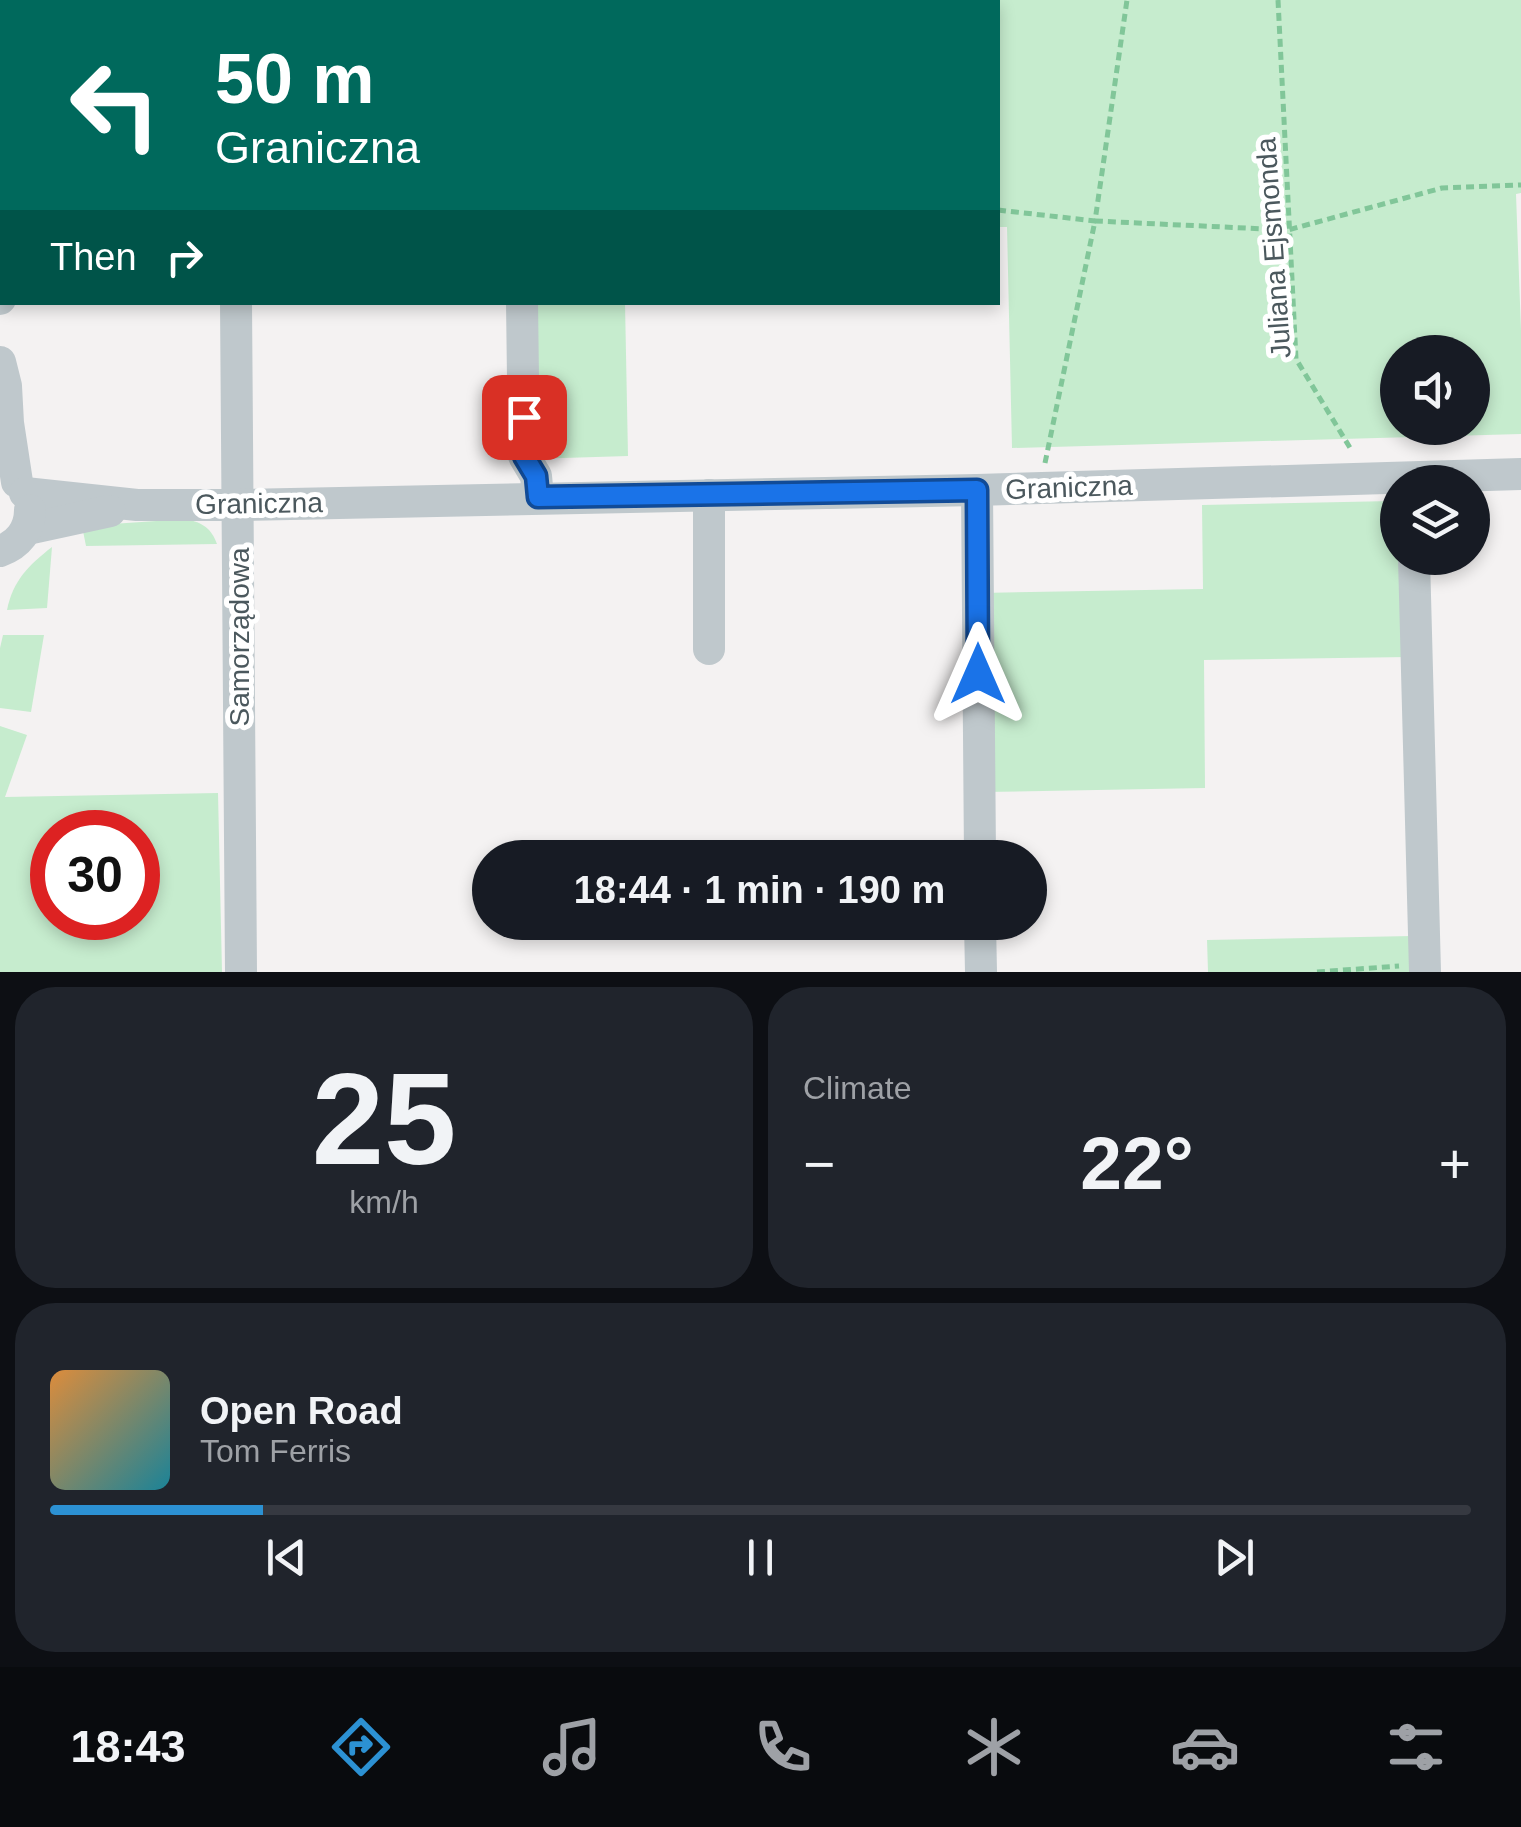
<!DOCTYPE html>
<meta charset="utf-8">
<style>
:root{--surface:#171b24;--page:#20242c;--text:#f1f3f6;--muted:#9ea1a6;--line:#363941;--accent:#2c91d3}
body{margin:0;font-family:Arial,sans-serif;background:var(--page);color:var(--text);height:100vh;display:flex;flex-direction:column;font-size:38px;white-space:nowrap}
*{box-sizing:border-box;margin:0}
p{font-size:32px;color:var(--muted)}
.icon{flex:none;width:55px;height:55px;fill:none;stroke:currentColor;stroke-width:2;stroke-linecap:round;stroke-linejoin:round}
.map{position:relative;height:972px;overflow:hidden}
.side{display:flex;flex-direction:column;gap:15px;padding:15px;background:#0d0f14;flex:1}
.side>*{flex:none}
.top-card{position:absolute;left:0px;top:0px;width:1000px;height:305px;box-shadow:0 5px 15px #0003;background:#00695c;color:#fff;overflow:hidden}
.fabs{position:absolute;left:1380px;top:335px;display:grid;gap:20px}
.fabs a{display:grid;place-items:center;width:110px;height:110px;border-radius:50%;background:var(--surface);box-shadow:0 5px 15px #0003;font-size:50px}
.speed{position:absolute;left:30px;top:810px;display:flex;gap:20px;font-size:50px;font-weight:700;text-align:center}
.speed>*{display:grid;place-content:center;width:130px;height:130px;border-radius:50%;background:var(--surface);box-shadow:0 5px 15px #0003;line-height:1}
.speed .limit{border:15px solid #d22;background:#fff;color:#111}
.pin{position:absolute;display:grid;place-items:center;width:85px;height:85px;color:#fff;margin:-42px;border-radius:20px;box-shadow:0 5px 15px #0006}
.me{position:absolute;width:110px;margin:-55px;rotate:0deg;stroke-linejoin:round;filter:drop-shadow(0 0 8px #0008)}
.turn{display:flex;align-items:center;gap:35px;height:210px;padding:0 50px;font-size:45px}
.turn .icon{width:130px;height:130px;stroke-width:2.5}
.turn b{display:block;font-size:70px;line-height:85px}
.then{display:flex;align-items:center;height:95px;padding:0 50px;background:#0003;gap:20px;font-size:38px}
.big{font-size:75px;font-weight:600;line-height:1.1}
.side .widget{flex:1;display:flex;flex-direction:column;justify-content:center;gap:15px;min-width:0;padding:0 35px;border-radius:40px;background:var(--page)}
.side .dial{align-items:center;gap:0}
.dial b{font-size:130px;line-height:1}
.song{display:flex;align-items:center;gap:30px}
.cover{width:120px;height:120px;border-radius:15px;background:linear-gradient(135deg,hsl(30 70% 55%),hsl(190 70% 35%))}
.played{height:10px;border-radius:5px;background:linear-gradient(90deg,var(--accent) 15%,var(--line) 15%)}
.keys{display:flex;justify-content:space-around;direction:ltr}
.heat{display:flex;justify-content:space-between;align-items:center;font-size:55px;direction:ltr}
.side .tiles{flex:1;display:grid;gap:15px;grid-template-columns:1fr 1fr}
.widget:last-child{grid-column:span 2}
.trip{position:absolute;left:472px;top:840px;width:575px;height:100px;border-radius:50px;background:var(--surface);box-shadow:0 5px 15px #0003;font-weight:600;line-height:100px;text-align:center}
.tab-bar{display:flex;height:160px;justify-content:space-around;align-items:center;background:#090b0e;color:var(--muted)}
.tab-bar .icon{width:70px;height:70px}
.tab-bar .active{color:var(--accent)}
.tab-bar b{font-size:45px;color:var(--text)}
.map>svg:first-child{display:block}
.green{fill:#c6ecce;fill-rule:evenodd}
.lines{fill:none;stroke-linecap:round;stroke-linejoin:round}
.path{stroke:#81c699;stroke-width:5;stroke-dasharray:8 5;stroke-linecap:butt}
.minor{stroke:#bfc8cc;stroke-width:32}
.route-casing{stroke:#114b97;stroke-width:25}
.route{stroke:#1a73e8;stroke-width:18}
.labels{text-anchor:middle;stroke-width:10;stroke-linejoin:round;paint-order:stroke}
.street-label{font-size:28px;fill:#4b585d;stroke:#fff}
</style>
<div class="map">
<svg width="1521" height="972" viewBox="0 0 1521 972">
<rect width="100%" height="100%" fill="#f4f2f2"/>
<g class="green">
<path d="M 527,0 L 1521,0 L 1521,193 L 1516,194 L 1521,331 L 1521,434 L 1012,448 L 1007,227 L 998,227 L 998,2 L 527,2 ZM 1398,352 L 1472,352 L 1472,428 L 1398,428 Z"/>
<path d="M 530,303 L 625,303 L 628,456 L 531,459 Z"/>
<path d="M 1393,501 L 1397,506 L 1398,558 L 1405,558 L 1408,657 L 1204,660 L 1205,788 L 984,792 L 980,593 L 1203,589 L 1202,505 Z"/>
<path d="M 186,519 C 203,523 211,528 217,544 L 86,546 L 82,526 Z"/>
<path d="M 52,547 L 47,608 L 7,610 C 13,580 29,565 52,547 Z"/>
<path d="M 3,635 L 44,635 L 31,712 L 0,708 L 0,648 Z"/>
<path d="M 0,726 L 27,735 L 5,797 L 218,793 L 222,972 L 0,972 ZM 52,832 L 138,832 L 138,918 L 52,918 Z"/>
<path d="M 1412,936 L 1412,972 L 1208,972 L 1207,940 Z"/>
</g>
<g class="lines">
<g class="path">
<path d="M 675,0 L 682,2"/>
<path d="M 1278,0 L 1296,359 L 1352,451"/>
<path d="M 730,2 L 733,0"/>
<path d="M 825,2 L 826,0"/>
<path d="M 886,2 L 886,0"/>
<path d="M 998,210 L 1095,221 L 1127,0"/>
<path d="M 1045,463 L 1095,221 L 1288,230 L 1442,188 L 1521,185"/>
<path d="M 1317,972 L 1399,966"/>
</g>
<g class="minor">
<path d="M 234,0 L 234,2"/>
<path d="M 518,0 L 518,2"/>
<path d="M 0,179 L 2,216"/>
<path d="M 0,299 L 2,222"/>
<path d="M 236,302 L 241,972"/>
<path d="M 522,302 L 524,456 L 536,476 L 538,497"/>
<path d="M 0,362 L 6,386 L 8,423 L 17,482"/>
<path d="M 977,490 L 980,858"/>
<path d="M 25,493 L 137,505 L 238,505 L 977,490 L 1521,474"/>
<path d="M 709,495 L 709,649"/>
<path d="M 27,529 L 110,511"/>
<path d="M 0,551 C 18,545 30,530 30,510"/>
<path d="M 1414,558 L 1425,972"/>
<path d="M 980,922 L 981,972"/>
</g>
</g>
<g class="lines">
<defs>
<path id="route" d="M 524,417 L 524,456 L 536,476 L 538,497 L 977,490 L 978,674"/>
</defs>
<use href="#route" class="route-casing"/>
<use href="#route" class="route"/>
</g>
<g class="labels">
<g class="street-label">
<text transform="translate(1273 248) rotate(-94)" y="10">Juliana Ejsmonda</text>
<text transform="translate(1069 487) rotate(-2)" y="10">Graniczna</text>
<text transform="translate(259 503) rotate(-1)" y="10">Graniczna</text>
<text transform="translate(239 637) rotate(-90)" y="10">Samorządowa</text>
</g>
</g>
</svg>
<div class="fabs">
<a><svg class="icon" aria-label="sound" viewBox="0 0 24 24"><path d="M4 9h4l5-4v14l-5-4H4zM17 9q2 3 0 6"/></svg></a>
<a><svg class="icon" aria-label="layers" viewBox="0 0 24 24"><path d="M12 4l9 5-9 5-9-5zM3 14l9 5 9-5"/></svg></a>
</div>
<div class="speed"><div class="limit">30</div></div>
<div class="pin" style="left:524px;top:417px;background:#d93025"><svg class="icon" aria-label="arrive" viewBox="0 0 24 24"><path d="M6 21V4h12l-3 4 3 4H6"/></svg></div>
<svg class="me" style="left:978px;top:674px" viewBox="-20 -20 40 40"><path d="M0-17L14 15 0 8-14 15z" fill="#1a73e8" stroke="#fff" stroke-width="4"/></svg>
<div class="trip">18:44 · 1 min · 190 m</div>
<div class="top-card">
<div class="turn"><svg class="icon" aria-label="left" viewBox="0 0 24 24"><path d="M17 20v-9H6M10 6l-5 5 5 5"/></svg><div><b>50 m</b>Graniczna</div></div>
<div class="then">Then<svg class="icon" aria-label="right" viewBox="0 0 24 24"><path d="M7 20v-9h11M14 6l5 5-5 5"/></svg></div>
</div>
</div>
<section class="side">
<div class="tiles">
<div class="widget dial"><b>25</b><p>km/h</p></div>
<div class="widget"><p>Climate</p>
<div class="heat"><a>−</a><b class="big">22°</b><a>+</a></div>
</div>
<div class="widget">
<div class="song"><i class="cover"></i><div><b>Open Road</b><p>Tom Ferris</p></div></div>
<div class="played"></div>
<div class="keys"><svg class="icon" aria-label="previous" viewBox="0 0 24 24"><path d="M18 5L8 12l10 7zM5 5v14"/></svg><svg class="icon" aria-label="pause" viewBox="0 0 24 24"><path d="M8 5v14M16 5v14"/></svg><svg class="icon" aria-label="next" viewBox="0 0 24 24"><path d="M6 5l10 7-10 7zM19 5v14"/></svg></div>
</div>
</div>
</section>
<nav class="tab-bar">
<b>18:43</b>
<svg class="icon active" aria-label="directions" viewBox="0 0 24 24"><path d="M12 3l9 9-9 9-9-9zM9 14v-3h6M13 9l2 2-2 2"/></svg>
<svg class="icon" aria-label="music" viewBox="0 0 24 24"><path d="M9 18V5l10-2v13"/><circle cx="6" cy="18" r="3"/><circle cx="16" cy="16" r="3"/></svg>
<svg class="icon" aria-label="phone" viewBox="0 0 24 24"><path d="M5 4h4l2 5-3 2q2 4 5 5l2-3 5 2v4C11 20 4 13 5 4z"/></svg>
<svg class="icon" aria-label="climate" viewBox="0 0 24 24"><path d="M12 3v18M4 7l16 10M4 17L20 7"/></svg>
<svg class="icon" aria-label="car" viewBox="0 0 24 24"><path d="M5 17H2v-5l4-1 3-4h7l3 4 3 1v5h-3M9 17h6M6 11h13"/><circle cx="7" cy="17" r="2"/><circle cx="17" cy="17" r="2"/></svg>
<svg class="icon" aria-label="filters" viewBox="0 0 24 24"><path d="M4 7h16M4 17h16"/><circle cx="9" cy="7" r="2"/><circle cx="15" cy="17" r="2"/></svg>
</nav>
